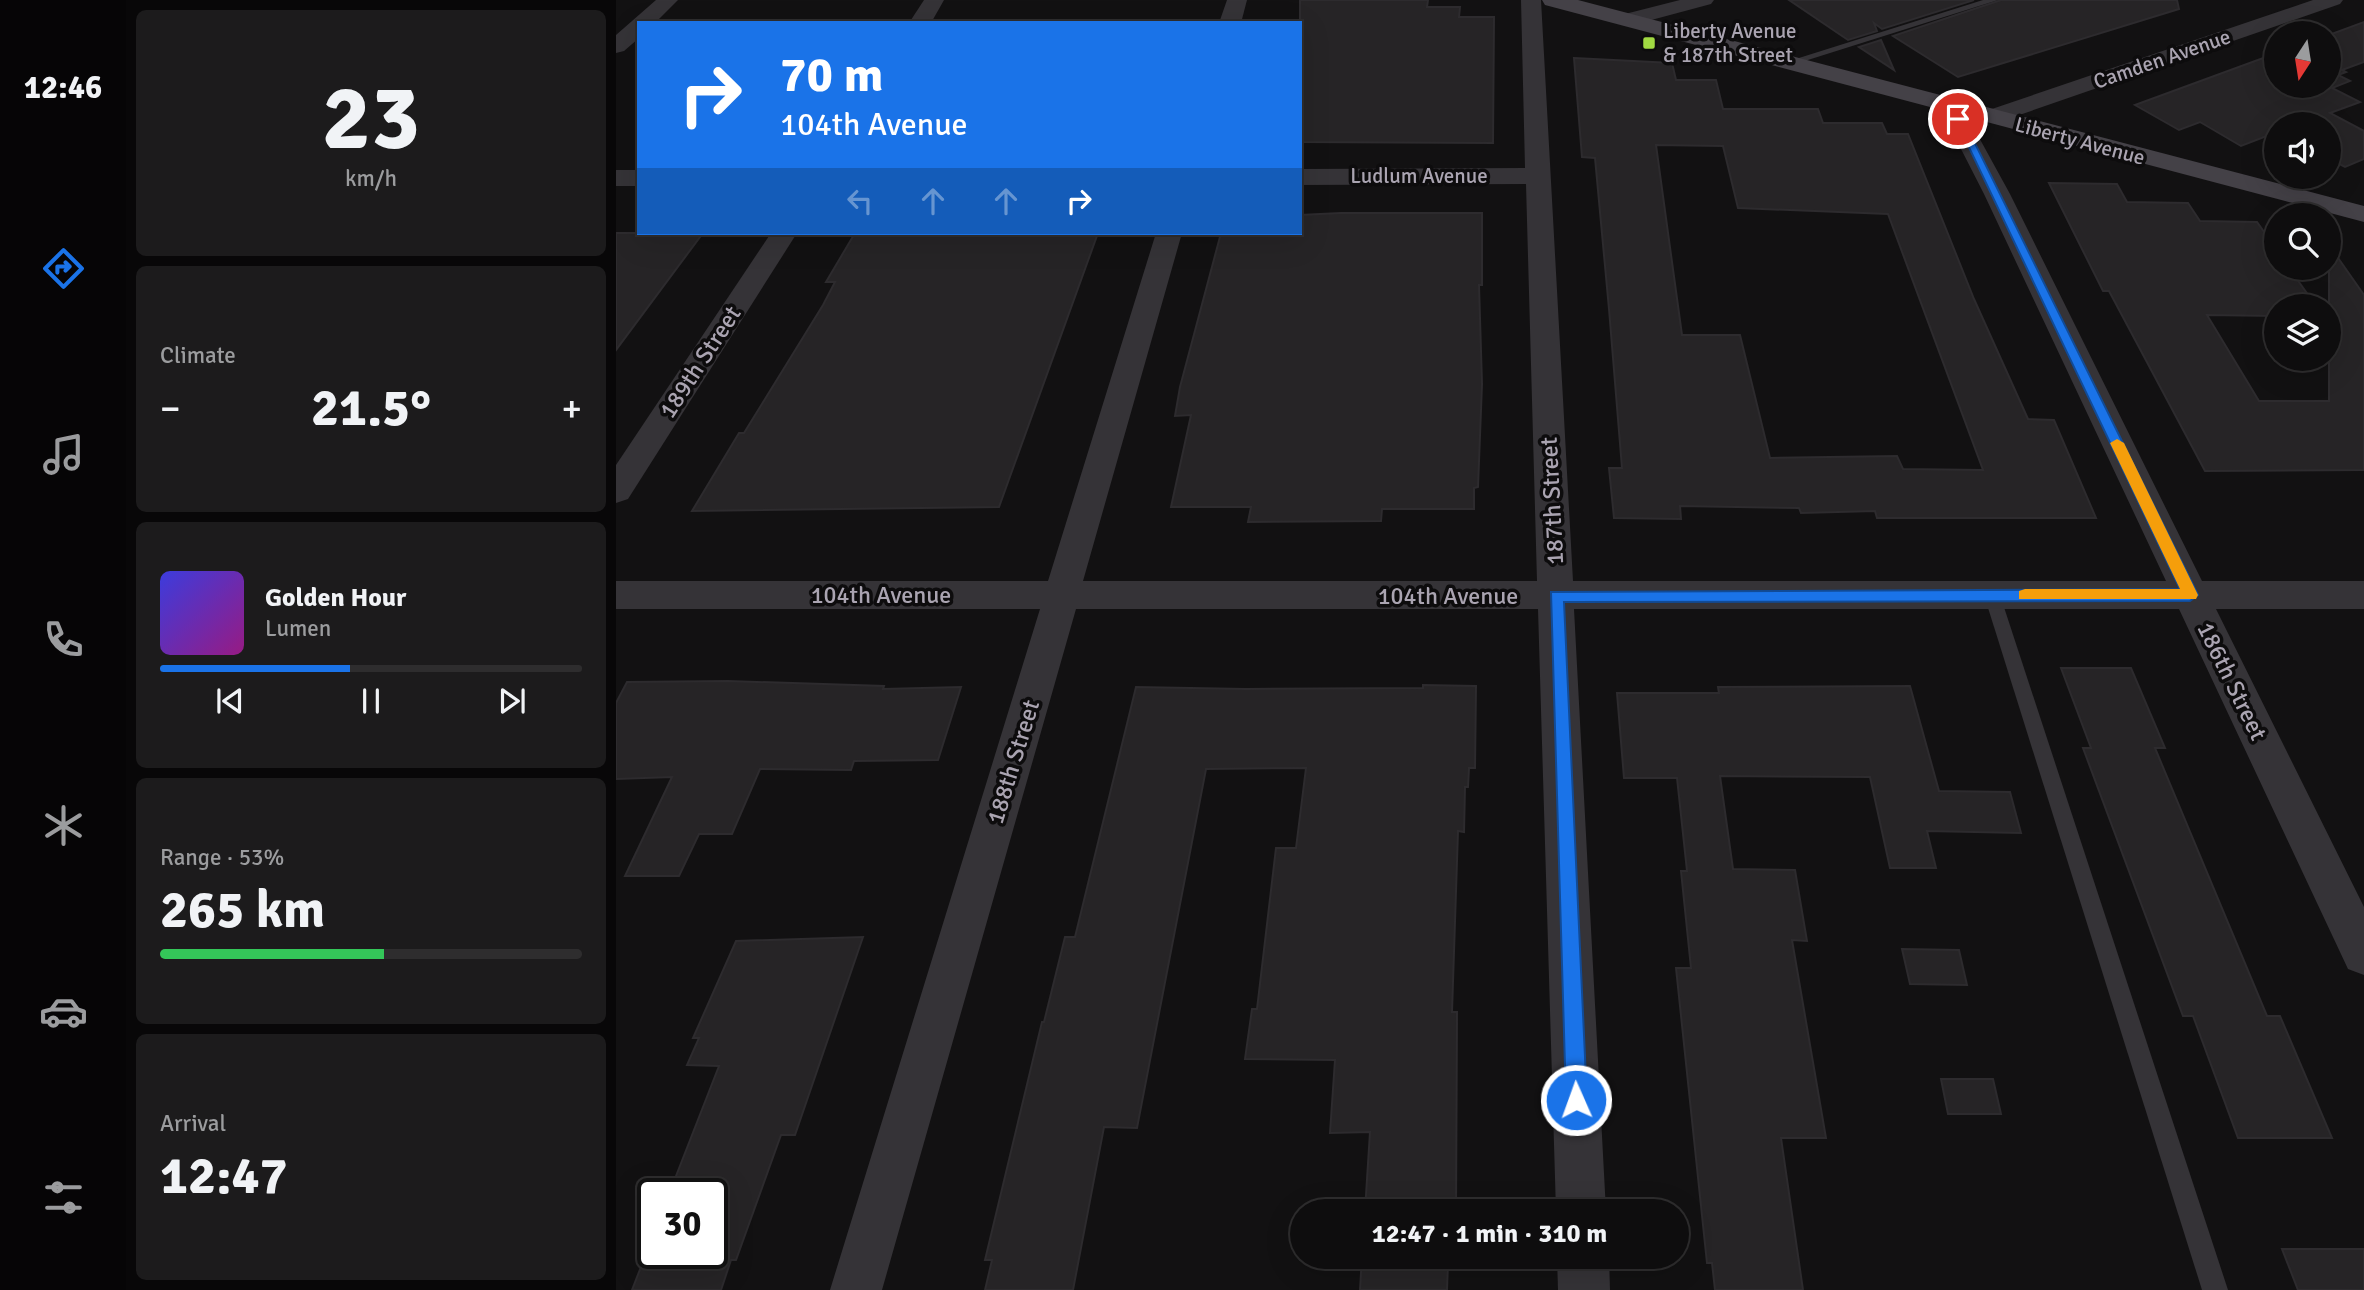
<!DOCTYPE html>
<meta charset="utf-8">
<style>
:root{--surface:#0e0d0e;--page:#1c1b1c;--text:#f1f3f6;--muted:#9b9c9e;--line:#2e2d2e;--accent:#1a73e8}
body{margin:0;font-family:Signika,sans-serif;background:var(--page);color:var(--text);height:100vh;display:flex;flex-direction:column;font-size:26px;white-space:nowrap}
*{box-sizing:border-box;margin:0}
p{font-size:23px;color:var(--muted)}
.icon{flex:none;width:38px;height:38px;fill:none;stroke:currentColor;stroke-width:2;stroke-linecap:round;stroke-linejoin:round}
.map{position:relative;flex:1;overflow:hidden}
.details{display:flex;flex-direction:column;gap:10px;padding:10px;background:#080708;width:490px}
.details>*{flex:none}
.hud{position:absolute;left:21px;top:21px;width:665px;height:214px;border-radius:0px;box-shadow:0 7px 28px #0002,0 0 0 2px var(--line);background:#1a73e8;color:#fff;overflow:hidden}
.needle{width:46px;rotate:192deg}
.tools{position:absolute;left:1648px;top:21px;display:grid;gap:14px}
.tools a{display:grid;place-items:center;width:77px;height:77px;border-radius:50%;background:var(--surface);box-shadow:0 7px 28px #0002,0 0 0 2px var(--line);font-size:35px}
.speed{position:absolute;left:21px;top:1178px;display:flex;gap:14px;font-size:35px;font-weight:700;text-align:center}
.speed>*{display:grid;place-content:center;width:91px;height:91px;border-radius:50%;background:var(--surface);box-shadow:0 7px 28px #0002,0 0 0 2px var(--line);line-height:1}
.speed .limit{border:4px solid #111;border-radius:10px;background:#fff;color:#111}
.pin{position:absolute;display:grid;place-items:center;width:60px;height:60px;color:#fff;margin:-30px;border:4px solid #fff;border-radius:50%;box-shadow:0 2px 7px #0007}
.me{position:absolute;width:77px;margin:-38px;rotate:358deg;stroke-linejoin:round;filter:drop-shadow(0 0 5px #0008)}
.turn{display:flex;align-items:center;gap:24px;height:147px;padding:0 28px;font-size:32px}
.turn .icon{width:91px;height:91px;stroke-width:2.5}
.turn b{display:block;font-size:49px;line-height:60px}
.lanes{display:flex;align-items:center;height:66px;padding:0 28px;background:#0003;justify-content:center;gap:35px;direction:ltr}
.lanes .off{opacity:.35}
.big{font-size:52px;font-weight:700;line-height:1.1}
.details .card{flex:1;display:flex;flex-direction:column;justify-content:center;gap:10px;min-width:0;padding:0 24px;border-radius:10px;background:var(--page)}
.details .dial{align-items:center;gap:0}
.dial b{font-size:91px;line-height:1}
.song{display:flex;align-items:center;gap:21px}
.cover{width:84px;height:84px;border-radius:10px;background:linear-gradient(135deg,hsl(240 70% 55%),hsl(310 70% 35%))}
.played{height:7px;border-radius:4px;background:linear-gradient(90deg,var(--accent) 45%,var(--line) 45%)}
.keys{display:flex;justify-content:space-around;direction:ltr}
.heat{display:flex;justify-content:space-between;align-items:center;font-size:38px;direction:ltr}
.charge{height:10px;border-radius:5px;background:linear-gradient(90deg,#34c759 53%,var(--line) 0)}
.trip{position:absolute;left:674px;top:1199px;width:399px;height:70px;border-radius:35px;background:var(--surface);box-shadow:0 7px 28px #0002,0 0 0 2px var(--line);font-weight:700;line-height:70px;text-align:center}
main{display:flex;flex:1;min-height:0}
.menu{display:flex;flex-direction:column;width:126px;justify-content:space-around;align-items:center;background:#060506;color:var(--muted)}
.menu .icon{width:49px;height:49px}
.menu .current{color:var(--accent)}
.menu b{font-size:32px;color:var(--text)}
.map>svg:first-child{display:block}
.building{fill:#262426;stroke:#2d2b2e;stroke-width:2;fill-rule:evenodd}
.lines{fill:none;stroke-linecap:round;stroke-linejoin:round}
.service{fill:#353337;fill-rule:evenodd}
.minor{fill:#353337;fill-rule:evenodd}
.secondary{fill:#444147;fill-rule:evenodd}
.route{fill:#1a73e8;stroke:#114b97;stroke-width:2}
.slow{fill:#f59e0b}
.poi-dot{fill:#a1da42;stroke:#0d0c0d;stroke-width:2.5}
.labels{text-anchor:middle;stroke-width:7;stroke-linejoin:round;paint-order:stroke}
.far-poi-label{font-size:21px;fill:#aaa4b1;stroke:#0d0c0d;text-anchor:start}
.far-street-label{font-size:21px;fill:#aaa4b1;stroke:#0d0c0d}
.street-label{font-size:24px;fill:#aaa4b1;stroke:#0d0c0d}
</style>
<main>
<nav class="menu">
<b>12:46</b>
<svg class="icon current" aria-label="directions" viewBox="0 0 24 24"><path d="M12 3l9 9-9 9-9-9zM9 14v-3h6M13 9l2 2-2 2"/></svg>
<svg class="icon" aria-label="music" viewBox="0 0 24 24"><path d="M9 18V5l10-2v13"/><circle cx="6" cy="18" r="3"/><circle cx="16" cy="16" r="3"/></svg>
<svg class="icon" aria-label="phone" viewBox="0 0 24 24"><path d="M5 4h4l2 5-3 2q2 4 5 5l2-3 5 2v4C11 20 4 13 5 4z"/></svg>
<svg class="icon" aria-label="climate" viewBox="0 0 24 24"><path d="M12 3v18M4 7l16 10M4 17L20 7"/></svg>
<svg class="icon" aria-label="car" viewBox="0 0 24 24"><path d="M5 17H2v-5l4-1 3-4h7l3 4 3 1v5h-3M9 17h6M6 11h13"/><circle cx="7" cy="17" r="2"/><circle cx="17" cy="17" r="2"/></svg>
<svg class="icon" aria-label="filters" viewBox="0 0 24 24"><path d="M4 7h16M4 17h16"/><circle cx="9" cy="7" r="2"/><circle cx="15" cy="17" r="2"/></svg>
</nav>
<section class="details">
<div class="card dial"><b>23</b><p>km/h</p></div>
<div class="card"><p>Climate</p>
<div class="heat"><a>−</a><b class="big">21.5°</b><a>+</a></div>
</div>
<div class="card">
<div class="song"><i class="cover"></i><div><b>Golden Hour</b><p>Lumen</p></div></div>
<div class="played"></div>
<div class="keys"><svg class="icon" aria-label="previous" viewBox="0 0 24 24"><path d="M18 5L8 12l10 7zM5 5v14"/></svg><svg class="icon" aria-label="pause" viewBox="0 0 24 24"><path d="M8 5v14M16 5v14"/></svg><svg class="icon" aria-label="next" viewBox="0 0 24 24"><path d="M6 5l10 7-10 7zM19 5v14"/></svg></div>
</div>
<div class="card"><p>Range · 53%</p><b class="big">265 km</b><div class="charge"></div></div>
<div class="card"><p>Arrival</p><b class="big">12:47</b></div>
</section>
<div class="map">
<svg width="1748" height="1290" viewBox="0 0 1748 1290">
<rect width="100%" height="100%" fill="#121112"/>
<g class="building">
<path d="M 684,0 L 812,0 L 811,7 L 844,7 L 843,17 L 878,17 L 877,143 L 684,142 Z"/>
<path d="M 1173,0 L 1358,0 L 1266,29 L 1258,23 L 1261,31 L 1232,40 Z"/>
<path d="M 1385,0 L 1561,0 L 1563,9 L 1342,77 L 1277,36 Z"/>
<path d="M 1748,22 L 1748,62 L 1726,70 L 1730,72 L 1722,75 L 1734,81 L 1716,88 L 1744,102 L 1714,113 L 1748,131 L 1748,159 L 1729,167 L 1713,159 L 1713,124 L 1661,124 L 1661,132 L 1625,146 L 1584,122 L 1563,130 L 1519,105 L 1661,53 L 1661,86 L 1713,86 L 1713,35 Z"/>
<path d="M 1265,40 L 1278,70 L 1243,47 Z"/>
<path d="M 958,58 L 1056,63 L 1060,80 L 1100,80 L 1107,109 L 1202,109 L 1207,123 L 1266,123 L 1271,134 L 1292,134 L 1358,299 L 1412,419 L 1438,420 L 1480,518 L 1261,518 L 1259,511 L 1185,513 L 1183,508 L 1064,506 L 1065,519 L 998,518 L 993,468 L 1006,468 L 993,309 L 979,158 L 966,157 ZM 1040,145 L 1107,146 L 1122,208 L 1272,214 L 1367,470 L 1287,469 L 1281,456 L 1154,458 L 1124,335 L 1066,335 Z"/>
<path d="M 1433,183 L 1501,184 L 1511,202 L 1572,203 L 1584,221 L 1641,222 L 1661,250 L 1661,268 L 1673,268 L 1700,306 L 1661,306 L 1661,316 L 1591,315 L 1643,401 L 1713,401 L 1713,245 L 1748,295 L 1748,470 L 1589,471 L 1493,291 L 1487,291 Z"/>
<path d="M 725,213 L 866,213 L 866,285 L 863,285 L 866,384 L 862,487 L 858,488 L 858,509 L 766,509 L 765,521 L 632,522 L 635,507 L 555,507 L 575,415 L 559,416 L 564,387 L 605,233 L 684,233 L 684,215 Z"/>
<path d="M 0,233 L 87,233 L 0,350 Z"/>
<path d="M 239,233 L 482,233 L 383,507 L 76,511 L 123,433 L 128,433 L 207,305 L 219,282 L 210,282 Z"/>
<path d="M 1445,668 L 1515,668 L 1549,748 L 1539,748 L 1651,1016 L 1664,1016 L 1716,1138 L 1622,1138 L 1577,1016 L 1567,1016 L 1467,748 L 1475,748 Z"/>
<path d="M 112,681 L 268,686 L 267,689 L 345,687 L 322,760 L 238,761 L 235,770 L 144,769 L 116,834 L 83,834 L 63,876 L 9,876 L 56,777 L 0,779 L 0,703 L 11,682 Z"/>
<path d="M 807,685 L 860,686 L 859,768 L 853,768 L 852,787 L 849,787 L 848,832 L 842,831 L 836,1012 L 841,1012 L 840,1211 L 749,1211 L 754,1132 L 714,1133 L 719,1060 L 629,1059 L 636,1009 L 641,1009 L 660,848 L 680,848 L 690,768 L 590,769 L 521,1128 L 488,1127 L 457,1290 L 369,1290 L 376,1260 L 369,1260 L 426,1022 L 428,1022 L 449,937 L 459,937 L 520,687 L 630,689 L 807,688 Z"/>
<path d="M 1294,686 L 1323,791 L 1394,792 L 1405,833 L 1311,831 L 1320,868 L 1274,868 L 1254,777 L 1104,776 L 1117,869 L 1179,870 L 1191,941 L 1176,940 L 1210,1138 L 1165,1138 L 1187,1290 L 1099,1290 L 1096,1263 L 1091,1263 L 1060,968 L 1075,968 L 1065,871 L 1071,871 L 1061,778 L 1008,778 L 1001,693 L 1103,693 L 1102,687 Z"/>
<path d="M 247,937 L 179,1135 L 165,1135 L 120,1260 L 115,1260 L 105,1290 L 16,1290 L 37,1236 L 37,1253 L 96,1253 L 96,1194 L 53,1194 L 103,1066 L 71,1065 L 83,1038 L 77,1038 L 120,941 Z"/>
<path d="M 1286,949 L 1343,950 L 1351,985 L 1294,984 Z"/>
<path d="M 1325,1079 L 1377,1079 L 1385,1114 L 1332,1114 Z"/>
<path d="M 1666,1249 L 1748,1249 L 1748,1290 L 1682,1290 Z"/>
<path d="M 746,1256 L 839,1256 L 839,1263 L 832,1263 L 831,1290 L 744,1290 Z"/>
</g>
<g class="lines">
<g class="service">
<path d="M 1367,0 L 1382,0 L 1176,65 L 1167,63 Z"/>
<path d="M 1376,588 L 1384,595 L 1612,1290 L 1586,1290 L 1368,595 Z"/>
</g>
<g class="minor">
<path d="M 40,0 L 62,0 L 39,23 L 23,23 L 23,38 L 8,51 L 0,53 L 0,35 Z"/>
<path d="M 308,0 L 328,0 L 315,23 L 293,23 Z"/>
<path d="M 611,0 L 631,0 L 625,23 L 603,23 Z"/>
<path d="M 905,0 L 925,0 L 957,581 L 1550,581 L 1368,194 L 1323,106 L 1327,101 L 1343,101 L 1394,194 L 1586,581 L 1748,581 L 1748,609 L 1600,609 L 1748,907 L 1748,975 L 1732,969 L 1563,609 L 958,609 L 990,1211 L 940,1211 L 922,609 L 460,609 L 266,1290 L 214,1290 L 424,609 L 0,609 L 0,581 L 432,581 L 540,233 L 566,233 L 467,581 L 921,581 L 910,184 L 684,185 L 684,169 L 909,168 Z"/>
<path d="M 1064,0 L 1098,0 L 1095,4 L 1013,26 L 1002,20 L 1005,15 Z"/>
<path d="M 1697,0 L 1727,0 L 1724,4 L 1383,122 L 1367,122 L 1363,117 L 1367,112 Z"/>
<rect x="0" y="170" width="23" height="16"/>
<path d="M 155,233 L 181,233 L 12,499 L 0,503 L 0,465 Z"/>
<path d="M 941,1256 L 993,1256 L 994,1290 L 942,1290 Z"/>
</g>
<path class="secondary" d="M 926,0 L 962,0 L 1748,206 L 1748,222 L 929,5 Z"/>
</g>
<path class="route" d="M 1338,116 L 1347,119 L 1582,595 L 1574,601 L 948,602 L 971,1100 L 968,1107 L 960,1110 L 953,1107 L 950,1100 L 935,592 L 1564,589 Z"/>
<path class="slow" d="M 1501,439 L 1508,443 L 1582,595 L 1580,599 L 1403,599 L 1403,591 L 1409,589 L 1564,589 L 1494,443 Z"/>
<rect class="poi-dot" x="1026" y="36" width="14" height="14" rx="3.5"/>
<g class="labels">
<g class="far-poi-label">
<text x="1047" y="38">Liberty Avenue<tspan x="1047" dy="24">&amp; 187th Street</tspan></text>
</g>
<g class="far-street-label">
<text transform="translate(1546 59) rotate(-19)" y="7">Camden Avenue</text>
<text transform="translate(1464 141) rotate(15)" y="7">Liberty Avenue</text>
<text x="803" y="183">Ludlum Avenue</text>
</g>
<g class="street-label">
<text transform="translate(84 362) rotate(-57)" y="8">189th Street</text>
<text transform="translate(936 501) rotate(-93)" y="8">187th Street</text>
<text x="265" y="603">104th Avenue</text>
<text x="832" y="604">104th Avenue</text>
<text transform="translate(1616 681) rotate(64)" y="8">186th Street</text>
<text transform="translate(397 762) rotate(-73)" y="8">188th Street</text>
</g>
</g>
</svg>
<div class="tools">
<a><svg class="needle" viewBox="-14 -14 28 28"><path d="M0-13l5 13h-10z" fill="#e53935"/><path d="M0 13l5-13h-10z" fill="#9b9c9e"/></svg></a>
<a><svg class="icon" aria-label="sound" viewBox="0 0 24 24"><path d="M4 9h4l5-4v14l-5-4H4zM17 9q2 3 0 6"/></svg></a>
<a><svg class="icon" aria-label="search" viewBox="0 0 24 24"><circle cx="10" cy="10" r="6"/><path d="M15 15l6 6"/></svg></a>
<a><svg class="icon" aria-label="layers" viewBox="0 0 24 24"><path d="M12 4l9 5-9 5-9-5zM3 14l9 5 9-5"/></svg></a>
</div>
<div class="speed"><div class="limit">30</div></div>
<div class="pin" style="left:1342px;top:119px;background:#d93025"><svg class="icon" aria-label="arrive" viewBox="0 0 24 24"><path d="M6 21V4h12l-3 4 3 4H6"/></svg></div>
<svg class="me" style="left:960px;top:1100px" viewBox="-20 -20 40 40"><circle r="17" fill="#1a73e8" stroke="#fff" stroke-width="3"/><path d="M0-11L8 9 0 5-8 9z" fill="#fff"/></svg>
<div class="trip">12:47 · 1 min · 310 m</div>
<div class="hud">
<div class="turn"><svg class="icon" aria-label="right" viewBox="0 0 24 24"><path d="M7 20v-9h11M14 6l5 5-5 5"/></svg><div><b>70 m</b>104th Avenue</div></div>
<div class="lanes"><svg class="icon off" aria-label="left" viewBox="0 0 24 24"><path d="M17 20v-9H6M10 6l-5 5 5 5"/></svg><svg class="icon off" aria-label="ahead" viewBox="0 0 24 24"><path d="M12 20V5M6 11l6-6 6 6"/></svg><svg class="icon off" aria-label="ahead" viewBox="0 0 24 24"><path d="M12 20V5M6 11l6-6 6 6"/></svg><svg class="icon" aria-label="right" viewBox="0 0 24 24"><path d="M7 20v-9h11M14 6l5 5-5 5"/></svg></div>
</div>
</div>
</main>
